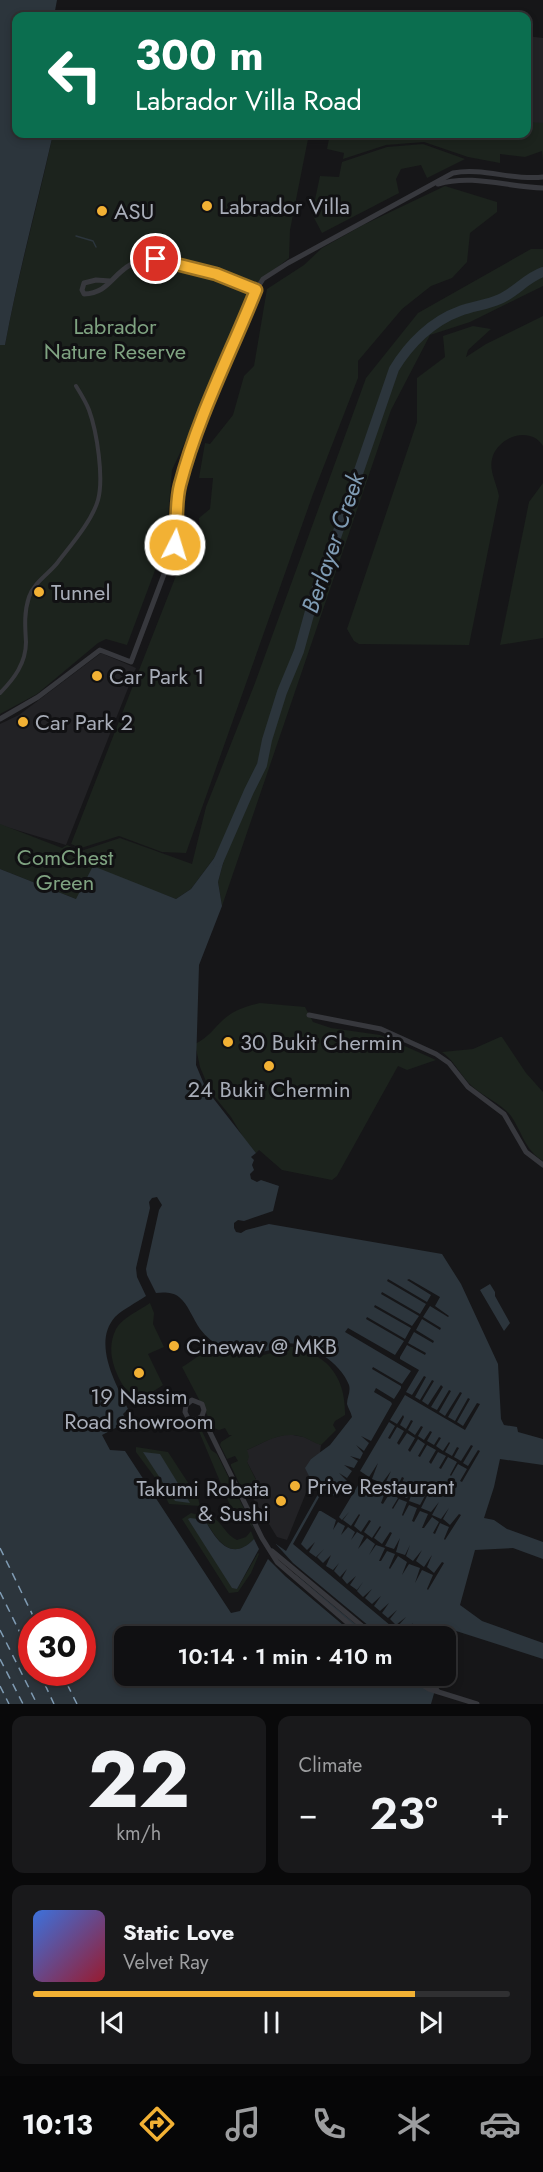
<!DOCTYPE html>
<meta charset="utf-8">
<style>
:root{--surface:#101012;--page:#19191b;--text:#f1f3f6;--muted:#9c9d9f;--line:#303032;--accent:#f2b134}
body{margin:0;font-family:Jost,sans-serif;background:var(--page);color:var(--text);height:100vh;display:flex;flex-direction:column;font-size:22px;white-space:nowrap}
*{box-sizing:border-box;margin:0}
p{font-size:20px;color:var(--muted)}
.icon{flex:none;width:33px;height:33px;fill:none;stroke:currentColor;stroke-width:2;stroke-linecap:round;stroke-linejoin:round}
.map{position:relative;height:1704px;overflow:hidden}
.details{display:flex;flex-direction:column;gap:12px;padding:12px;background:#09090a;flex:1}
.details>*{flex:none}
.top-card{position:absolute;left:12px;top:12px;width:519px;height:126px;border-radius:12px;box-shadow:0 3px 9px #0003,0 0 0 2px var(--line);background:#0b6e4f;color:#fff;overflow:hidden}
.speed{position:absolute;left:18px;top:1608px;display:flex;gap:12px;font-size:30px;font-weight:700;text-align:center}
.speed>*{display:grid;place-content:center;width:78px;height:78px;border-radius:50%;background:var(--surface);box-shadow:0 3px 9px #0003,0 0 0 2px var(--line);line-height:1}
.speed .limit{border:9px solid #d22;background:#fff;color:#111}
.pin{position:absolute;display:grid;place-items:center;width:51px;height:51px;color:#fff;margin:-26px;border:3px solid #fff;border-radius:50%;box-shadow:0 2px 6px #0007}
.me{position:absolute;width:66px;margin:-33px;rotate:5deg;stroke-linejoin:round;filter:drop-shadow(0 0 4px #0008)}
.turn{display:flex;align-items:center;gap:21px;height:126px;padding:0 24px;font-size:27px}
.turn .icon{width:78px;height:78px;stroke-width:2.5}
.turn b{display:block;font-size:42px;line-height:51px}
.big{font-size:45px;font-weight:600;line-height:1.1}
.details .card{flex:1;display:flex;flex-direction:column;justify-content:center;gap:9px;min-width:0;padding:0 21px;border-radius:12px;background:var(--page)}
.details .dial{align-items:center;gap:0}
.dial b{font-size:78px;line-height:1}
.song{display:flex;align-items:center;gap:18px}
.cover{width:72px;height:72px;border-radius:9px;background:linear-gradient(135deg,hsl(220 70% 55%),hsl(350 70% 35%))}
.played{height:6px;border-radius:3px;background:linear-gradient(90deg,var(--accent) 80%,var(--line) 80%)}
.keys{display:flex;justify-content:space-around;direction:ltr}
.heat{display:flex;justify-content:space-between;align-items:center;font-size:33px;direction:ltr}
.details .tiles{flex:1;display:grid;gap:12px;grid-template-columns:1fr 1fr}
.card:last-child{grid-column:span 2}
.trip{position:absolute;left:114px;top:1626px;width:342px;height:60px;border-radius:12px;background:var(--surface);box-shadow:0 3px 9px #0003,0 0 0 2px var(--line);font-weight:600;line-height:60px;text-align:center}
.tabs{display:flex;height:96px;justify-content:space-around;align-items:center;background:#060607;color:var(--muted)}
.tabs .icon{width:42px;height:42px}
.tabs .current{color:var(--accent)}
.tabs b{font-size:27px;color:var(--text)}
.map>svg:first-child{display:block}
.built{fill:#222225}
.green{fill:#1c231d}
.water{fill:#2c353c;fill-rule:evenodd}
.pier{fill:#161618}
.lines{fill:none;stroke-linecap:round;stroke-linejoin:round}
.stream{stroke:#2c353c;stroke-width:1.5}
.river{stroke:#2c353c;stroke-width:10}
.ferry{stroke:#7f9bb3;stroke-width:1.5;stroke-dasharray:8 6;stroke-linecap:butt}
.pedestrian{stroke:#37383d;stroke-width:4}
.minor{stroke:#37383d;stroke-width:5}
.route-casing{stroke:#9d7322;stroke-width:15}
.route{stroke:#f2b134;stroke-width:10}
.poi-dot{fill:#f2b134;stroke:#111113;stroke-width:2}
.labels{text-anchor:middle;stroke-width:6;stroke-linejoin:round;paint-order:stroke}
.poi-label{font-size:22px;fill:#a8adb8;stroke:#111113;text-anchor:start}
.park-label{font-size:22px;fill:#7fa381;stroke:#111113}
.water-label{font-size:24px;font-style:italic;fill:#7f9bb3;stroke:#111113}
</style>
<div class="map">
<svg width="543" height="1704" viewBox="0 0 543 1704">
<rect width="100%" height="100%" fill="#161618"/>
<g class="built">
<path d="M 526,36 L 543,38 L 543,131 L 527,129 Z"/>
<path d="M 101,653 L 136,668 L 66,845 L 0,825 L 0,724 L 19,715 Z"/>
<path d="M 288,1434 L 304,1437 L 321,1445 L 320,1453 L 311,1459 L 310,1483 L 287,1540 L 277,1537 L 245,1485 L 256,1479 L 247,1462 L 247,1450 L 272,1438 Z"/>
</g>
<g class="green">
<path d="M 527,122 L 543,123 L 543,161 L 542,151 L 525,157 L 500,154 L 500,163 L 468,157 L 424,142 L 386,145 L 343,159 L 344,153 L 327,149 L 330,134 L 526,134 Z"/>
<path d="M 53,134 L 309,134 L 290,230 L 289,258 L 256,284 L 214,380 L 172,470 L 166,541 L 127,645 L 106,639 L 98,643 L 37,694 L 0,714 L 0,345 L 5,345 C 18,274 38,204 53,134 Z"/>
<path d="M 423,144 L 465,159 L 427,178 L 421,165 L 401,169 L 396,179 L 399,193 L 322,233 L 312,214 L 320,176 L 339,177 L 342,162 L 387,147 Z"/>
<path d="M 445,186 L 497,202 L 497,212 L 470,233 L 467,262 L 452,278 L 431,286 L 402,309 L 358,361 L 358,378 L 313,494 L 186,853 L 162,852 L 119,836 L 81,848 L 71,844 L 188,545 L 196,544 L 200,534 L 199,518 L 210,509 L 213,478 L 199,478 L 205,443 L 210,444 L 233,415 L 244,376 L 254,366 L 267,289 L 304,265 L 322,248 L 363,225 Z"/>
<path d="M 531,249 L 543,249 L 543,286 L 470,322 L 430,335 L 391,410 L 222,906 L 218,882 L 226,852 L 220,850 L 191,889 L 176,899 L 160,893 L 76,899 L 0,869 L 0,824 L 62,848 L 67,845 L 81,851 L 120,838 L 192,864 L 206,807 L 255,683 L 366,378 L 418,313 Z"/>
<path d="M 543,316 L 543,446 C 530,425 497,437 492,459 C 489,471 497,484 499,496 L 469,645 L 359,644 L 354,641 L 347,629 L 417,422 L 417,378 L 445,357 L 443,336 L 473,326 L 491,329 L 468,350 L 466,357 L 486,344 Z"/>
<path d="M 543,483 L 543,638 L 500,645 L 529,502 Z"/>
<path d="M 260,1003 L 305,1007 L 313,1022 L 331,1028 L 380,1035 L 436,1060 L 407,1070 L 398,1066 L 337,1176 L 332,1180 L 282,1170 L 259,1150 L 256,1153 L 243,1137 L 231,1117 L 210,1091 L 200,1067 L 195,1044 C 208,1038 214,1028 224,1019 C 234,1010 247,1006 260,1003 Z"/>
<path d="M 500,1037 L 502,1037 L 526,1073 L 543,1092 L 543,1161 C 525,1150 522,1132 511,1116 C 502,1104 484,1097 473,1087 C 461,1077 455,1061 442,1052 L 473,1049 Z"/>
<path d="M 150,1303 L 154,1313 L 153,1324 L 164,1347 L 148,1354 L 163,1385 L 135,1403 C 119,1382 103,1355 116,1329 C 122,1318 140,1310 150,1303 Z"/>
<path d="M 287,1346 C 326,1352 346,1376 345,1415 L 335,1421 L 333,1425 L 336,1430 L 321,1445 C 314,1443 309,1439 303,1437 C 283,1430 265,1442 247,1450 L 249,1457 L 247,1462 L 256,1480 L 243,1487 L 240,1485 L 231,1466 L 231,1464 L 238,1461 L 235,1456 L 227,1459 L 220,1445 L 221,1442 L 232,1435 L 229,1435 L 225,1428 L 219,1430 L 214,1428 L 182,1367 C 191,1362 200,1353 210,1351 C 220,1350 228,1355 238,1356 C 256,1359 272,1354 287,1346 Z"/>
<path d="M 198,1423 L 211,1450 L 217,1454 L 255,1531 L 244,1516 L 234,1515 L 198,1429 Z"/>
<path d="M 136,1447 L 168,1452 L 198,1498 L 200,1506 L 169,1504 L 159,1483 L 136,1452 Z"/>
<path d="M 191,1513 L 205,1517 L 208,1515 C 224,1522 223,1533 237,1540 L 246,1537 L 251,1531 L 254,1539 C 231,1563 217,1540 205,1520 L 237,1589 L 258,1553 L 259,1554 L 251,1573 L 238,1592 L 229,1593 L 182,1519 Z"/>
</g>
<g class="water">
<path d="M 0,0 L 57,0 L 54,16 L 16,16 L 16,134 L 53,134 C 37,204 18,274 5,345 L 0,345 Z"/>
<path d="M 221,849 L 226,852 L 218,882 L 222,906 L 199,965 L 196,1065 L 206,1089 L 256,1153 L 251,1157 L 254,1160 L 252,1165 L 254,1170 L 250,1174 L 251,1179 L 257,1182 L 261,1180 L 279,1186 L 273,1211 L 244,1221 L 238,1220 L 234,1223 L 234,1228 L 236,1232 L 241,1233 L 246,1230 L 269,1224 L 442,1254 L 461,1284 L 498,1364 L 501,1419 L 504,1425 L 517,1427 L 518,1432 L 543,1439 L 543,1465 L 500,1459 L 494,1487 L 484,1518 L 494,1520 L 507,1529 L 543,1542 L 543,1559 L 513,1548 L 475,1550 L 460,1605 L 482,1621 L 543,1643 L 543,1659 L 453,1630 L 446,1654 L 446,1636 L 124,1636 L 124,1676 L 439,1676 L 431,1704 L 0,1704 L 0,869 L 76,899 L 93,866 L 176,899 L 191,889 ZM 157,1197 L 162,1205 L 159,1210 L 146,1269 L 147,1275 L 156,1293 C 163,1292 173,1292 179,1297 C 188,1304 193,1319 200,1329 C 219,1355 259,1360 285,1343 C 310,1343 340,1362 349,1385 C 351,1392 347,1397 347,1404 C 348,1408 351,1412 352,1417 L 330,1445 L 311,1459 L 305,1468 L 309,1476 L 310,1483 L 321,1489 L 286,1551 L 276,1544 L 240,1611 L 231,1613 L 125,1451 L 110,1450 L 102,1435 L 127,1422 L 123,1414 L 128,1409 C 116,1384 92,1343 115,1317 C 123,1309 136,1303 146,1296 L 137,1277 L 136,1268 L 150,1208 L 149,1202 L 152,1198 ZM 32,1622 L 82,1622 L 82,1672 L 32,1672 Z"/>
<path d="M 490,1284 L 495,1292 L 495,1296 L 510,1323 L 504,1331 L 480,1290 Z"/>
<path d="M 143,1452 L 160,1454 L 190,1503 L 175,1501 Z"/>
<path d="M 190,1518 L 205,1520 C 216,1540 231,1563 254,1539 L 259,1549 L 237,1589 L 232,1588 L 188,1519 Z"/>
</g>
<g class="pier">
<path d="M 388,1279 L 427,1302 L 431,1295 L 407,1280 L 409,1279 L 440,1297 L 435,1306 L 449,1316 L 448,1317 L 430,1306 L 423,1317 L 441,1328 L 440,1330 L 422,1319 L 416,1330 L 434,1341 L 433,1343 L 414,1332 L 408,1343 L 426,1353 L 425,1355 L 407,1345 L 400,1357 L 400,1359 L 419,1370 L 406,1392 L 412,1395 L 424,1376 L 426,1377 L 415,1397 L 420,1400 L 432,1380 L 434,1381 L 422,1401 L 428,1405 L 441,1385 L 443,1387 L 431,1407 L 437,1410 L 449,1390 L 451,1391 L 439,1412 L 445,1416 L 460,1392 L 462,1393 L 448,1417 L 455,1421 L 468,1398 L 470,1399 L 457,1422 L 463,1426 L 477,1403 L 480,1404 L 465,1430 L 405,1395 L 390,1420 L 397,1424 L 403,1415 L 404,1417 L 400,1425 L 406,1429 L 411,1420 L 413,1421 L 408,1430 L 415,1435 L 421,1426 L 423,1427 L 418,1436 L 424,1440 L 430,1431 L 432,1432 L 427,1441 L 434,1445 L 439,1437 L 441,1438 L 436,1446 L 443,1451 L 449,1442 L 450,1443 L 445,1452 L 452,1456 L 457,1447 L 459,1448 L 454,1457 L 461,1461 L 471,1445 L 473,1446 L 463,1463 L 468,1466 L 478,1450 L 480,1451 L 462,1482 L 460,1481 L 467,1469 L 458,1464 L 451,1476 L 450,1475 L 457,1462 L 448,1457 L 441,1469 L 439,1468 L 446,1456 L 438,1452 L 431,1464 L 429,1462 L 436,1450 L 427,1445 L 420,1457 L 418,1456 L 425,1444 L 418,1439 L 410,1452 L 408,1450 L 415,1438 L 407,1433 L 399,1445 L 397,1443 L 404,1431 L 397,1427 L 390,1439 L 388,1438 L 395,1426 L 389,1422 L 360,1471 L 369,1477 L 378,1463 L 372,1479 L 382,1483 L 391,1471 L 384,1486 L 395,1491 L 402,1477 L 404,1478 L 397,1494 L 407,1498 L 415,1485 L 409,1501 L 420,1505 L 427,1492 L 428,1494 L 421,1508 L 431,1512 L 439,1502 L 432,1515 L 441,1519 L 449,1508 L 443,1519 L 450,1525 L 459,1514 L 461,1515 L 445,1540 L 444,1539 L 449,1527 L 440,1523 L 435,1534 L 433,1533 L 439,1522 L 432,1517 L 424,1528 L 422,1528 L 428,1514 L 420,1511 L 414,1522 L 412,1521 L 417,1508 L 409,1505 L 403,1516 L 402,1515 L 407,1502 L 399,1499 L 393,1509 L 392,1508 L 398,1498 L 390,1493 L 383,1504 L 381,1503 L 386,1490 L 380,1486 L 371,1496 L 377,1485 L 369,1480 L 362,1491 L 360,1491 L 366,1480 L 363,1477 L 339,1517 L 342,1520 L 349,1512 L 343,1520 L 351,1526 L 359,1514 L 360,1515 L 354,1526 L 361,1532 L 369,1520 L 371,1521 L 364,1532 L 372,1538 L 380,1526 L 381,1527 L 374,1538 L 382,1544 L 390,1532 L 392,1533 L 385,1546 L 394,1549 L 400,1538 L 396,1552 L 405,1555 L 410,1545 L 406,1556 L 413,1561 L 422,1550 L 416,1561 L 424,1567 L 432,1555 L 427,1567 L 434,1573 L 442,1562 L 444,1563 L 428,1590 L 427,1589 L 433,1575 L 422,1570 L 415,1583 L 420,1568 L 409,1564 L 402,1575 L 407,1562 L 398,1556 L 390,1569 L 389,1568 L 395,1554 L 387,1551 L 381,1561 L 379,1561 L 385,1548 L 376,1545 L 369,1555 L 375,1544 L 367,1538 L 358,1549 L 364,1536 L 357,1532 L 351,1540 L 355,1532 L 348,1527 L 341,1535 L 345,1526 L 338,1522 L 333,1530 L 336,1520 L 321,1511 L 319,1511 L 301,1544 L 307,1550 L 315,1542 L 309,1552 L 316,1557 L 324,1549 L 317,1557 L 323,1563 L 331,1555 L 326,1566 L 333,1570 L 339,1563 L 334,1571 L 340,1577 L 347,1569 L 342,1578 L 347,1584 L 356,1576 L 350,1585 L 357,1590 L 363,1582 L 357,1591 L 363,1597 L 372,1589 L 365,1598 L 372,1604 L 381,1596 L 374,1606 L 380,1611 L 389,1603 L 382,1613 L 388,1618 L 397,1610 L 390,1619 L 396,1625 L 406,1617 L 398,1626 L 404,1631 L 413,1623 L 407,1632 L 410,1636 L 403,1636 L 293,1544 L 323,1490 L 337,1497 L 341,1488 L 334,1484 L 343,1487 L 347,1481 L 339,1473 L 347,1478 L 352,1471 L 344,1465 L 354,1468 L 358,1461 L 350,1456 L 360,1459 L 363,1453 L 356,1445 L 364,1451 L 369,1443 L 361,1436 L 371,1441 L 392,1404 L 391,1402 L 374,1392 L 376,1388 L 394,1399 L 401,1388 L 401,1386 L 372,1369 L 373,1367 L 402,1384 L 411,1371 L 345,1332 L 348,1328 L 395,1355 L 404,1341 L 366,1319 L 367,1317 L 405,1339 L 411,1328 L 374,1307 L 375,1305 L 412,1326 L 419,1316 L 381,1294 L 382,1292 L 420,1314 L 426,1304 L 387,1281 Z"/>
<path d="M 274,1542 L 293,1563 L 381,1636 L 370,1636 L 295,1574 L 300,1580 L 366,1636 L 356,1636 L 285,1576 L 266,1557 Z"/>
</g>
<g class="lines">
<path class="stream" d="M 76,236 L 93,241 L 96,247"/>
<path class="river" d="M 218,862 L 249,791 L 262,765 L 267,740 L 282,692 L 299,651 L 315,593 L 333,546 L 394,369 C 409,344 432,321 460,311 C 473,306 487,305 500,299 C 516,292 526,278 543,272"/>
<g class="ferry">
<path d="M 0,1548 L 36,1622"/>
<path d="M 0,1592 L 32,1657"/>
<path d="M 0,1630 L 37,1704"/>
<path d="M 0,1659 L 23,1704"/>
<path d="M 39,1672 L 54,1704"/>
<path d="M 61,1672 L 77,1704"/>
<path d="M 0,1686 L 9,1704"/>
</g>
<path class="pedestrian" d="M 0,693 C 14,679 26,663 26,642 C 25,626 24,612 29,597 C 34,582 50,573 58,562 C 71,545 92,521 98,500 C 104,478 97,432 89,410 C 86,402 81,394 76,386"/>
<g class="minor">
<path d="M 438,184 C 473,174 507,187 543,188"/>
<path d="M 110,281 L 96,280 L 84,283 L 82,290 L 84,294 C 108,293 111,276 130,265 C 159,248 226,278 256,290"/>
<path d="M 0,719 L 38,697 L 100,650 L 131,662 L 175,545 L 179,488 L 189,452 L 203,412 L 256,290 L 263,279 L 288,263 L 453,173 C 483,167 513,181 543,177"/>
<path d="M 309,1015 L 381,1029 L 436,1054 L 449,1063 L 468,1087 L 504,1114 L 526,1152 L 543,1165"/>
<path d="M 202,1416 L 196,1420 L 188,1418 L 185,1412 L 186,1405 L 192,1400 L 202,1404 L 204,1410 L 202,1416 L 262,1538 L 277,1562 L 363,1636"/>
<path d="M 272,1551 L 374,1636"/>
<path d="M 408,1676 L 429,1689 L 477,1704"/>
<path d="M 420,1676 L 437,1690"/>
</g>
</g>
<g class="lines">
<defs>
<path id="route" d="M 156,259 L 216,274 L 256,290 C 230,355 198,416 180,485 C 175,504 178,525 175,545"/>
</defs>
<use href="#route" class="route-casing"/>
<use href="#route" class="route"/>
</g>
<g class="poi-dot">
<circle cx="207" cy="206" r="6"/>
<circle cx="102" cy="211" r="6"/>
<circle cx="39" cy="592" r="6"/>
<circle cx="97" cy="676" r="6"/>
<circle cx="23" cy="722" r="6"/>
<circle cx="228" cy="1042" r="6"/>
<circle cx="269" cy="1066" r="6"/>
<circle cx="174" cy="1346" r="6"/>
<circle cx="139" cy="1373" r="6"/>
<circle cx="295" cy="1486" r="6"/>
<circle cx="281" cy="1501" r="6"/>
</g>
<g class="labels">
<g class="poi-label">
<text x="219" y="214">Labrador Villa</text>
<text x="114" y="219">ASU</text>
<text x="51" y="600">Tunnel</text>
<text x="109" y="684">Car Park 1</text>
<text x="35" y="730">Car Park 2</text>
<text x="240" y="1050">30 Bukit Chermin</text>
<text x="269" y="1097" text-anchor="middle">24 Bukit Chermin</text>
<text x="186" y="1354">Cinewav @ MKB</text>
<text x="139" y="1404" text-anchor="middle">19 Nassim<tspan x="139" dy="25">Road showroom</tspan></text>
<text x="307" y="1494">Prive Restaurant</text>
<text x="269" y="1496" text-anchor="end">Takumi Robata<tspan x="269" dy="25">&amp; Sushi</tspan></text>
</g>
<g class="park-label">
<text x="115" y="334">Labrador<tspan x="115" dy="25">Nature Reserve</tspan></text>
<text x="65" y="865">ComChest<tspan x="65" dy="25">Green</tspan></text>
</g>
<g class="water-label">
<text transform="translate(333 543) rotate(-71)" y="8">Berlayer Creek</text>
</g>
</g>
</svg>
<div class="speed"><div class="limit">30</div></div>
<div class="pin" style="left:156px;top:259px;background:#d93025"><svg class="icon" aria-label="arrive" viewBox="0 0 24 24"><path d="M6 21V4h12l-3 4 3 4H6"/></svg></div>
<svg class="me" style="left:175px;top:545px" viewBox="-20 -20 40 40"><circle r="17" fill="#f2b134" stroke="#fff" stroke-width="3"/><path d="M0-11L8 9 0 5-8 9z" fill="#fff"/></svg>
<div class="trip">10:14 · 1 min · 410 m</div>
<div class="top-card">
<div class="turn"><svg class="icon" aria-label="left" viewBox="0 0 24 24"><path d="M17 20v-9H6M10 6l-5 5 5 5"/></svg><div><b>300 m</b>Labrador Villa Road</div></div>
</div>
</div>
<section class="details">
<div class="tiles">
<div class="card dial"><b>22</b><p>km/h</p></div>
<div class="card"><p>Climate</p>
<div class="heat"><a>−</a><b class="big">23°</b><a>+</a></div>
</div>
<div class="card">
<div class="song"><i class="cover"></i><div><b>Static Love</b><p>Velvet Ray</p></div></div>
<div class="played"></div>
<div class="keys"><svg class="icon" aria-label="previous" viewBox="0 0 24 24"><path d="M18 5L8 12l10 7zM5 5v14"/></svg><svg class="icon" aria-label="pause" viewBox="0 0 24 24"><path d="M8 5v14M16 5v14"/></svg><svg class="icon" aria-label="next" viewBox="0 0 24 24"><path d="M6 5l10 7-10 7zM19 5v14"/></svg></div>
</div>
</div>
</section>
<nav class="tabs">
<b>10:13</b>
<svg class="icon current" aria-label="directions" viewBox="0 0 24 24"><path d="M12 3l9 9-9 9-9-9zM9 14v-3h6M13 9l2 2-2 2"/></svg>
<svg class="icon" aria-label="music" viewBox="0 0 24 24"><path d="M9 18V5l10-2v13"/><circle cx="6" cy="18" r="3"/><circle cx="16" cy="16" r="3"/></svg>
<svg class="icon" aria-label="phone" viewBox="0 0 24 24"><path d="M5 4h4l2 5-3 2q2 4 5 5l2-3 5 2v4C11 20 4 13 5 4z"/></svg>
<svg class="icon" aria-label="climate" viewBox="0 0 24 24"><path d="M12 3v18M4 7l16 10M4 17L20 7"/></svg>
<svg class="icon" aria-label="car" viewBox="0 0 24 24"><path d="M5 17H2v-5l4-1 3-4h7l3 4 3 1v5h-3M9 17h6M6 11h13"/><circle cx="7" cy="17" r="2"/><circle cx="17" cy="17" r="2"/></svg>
</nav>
